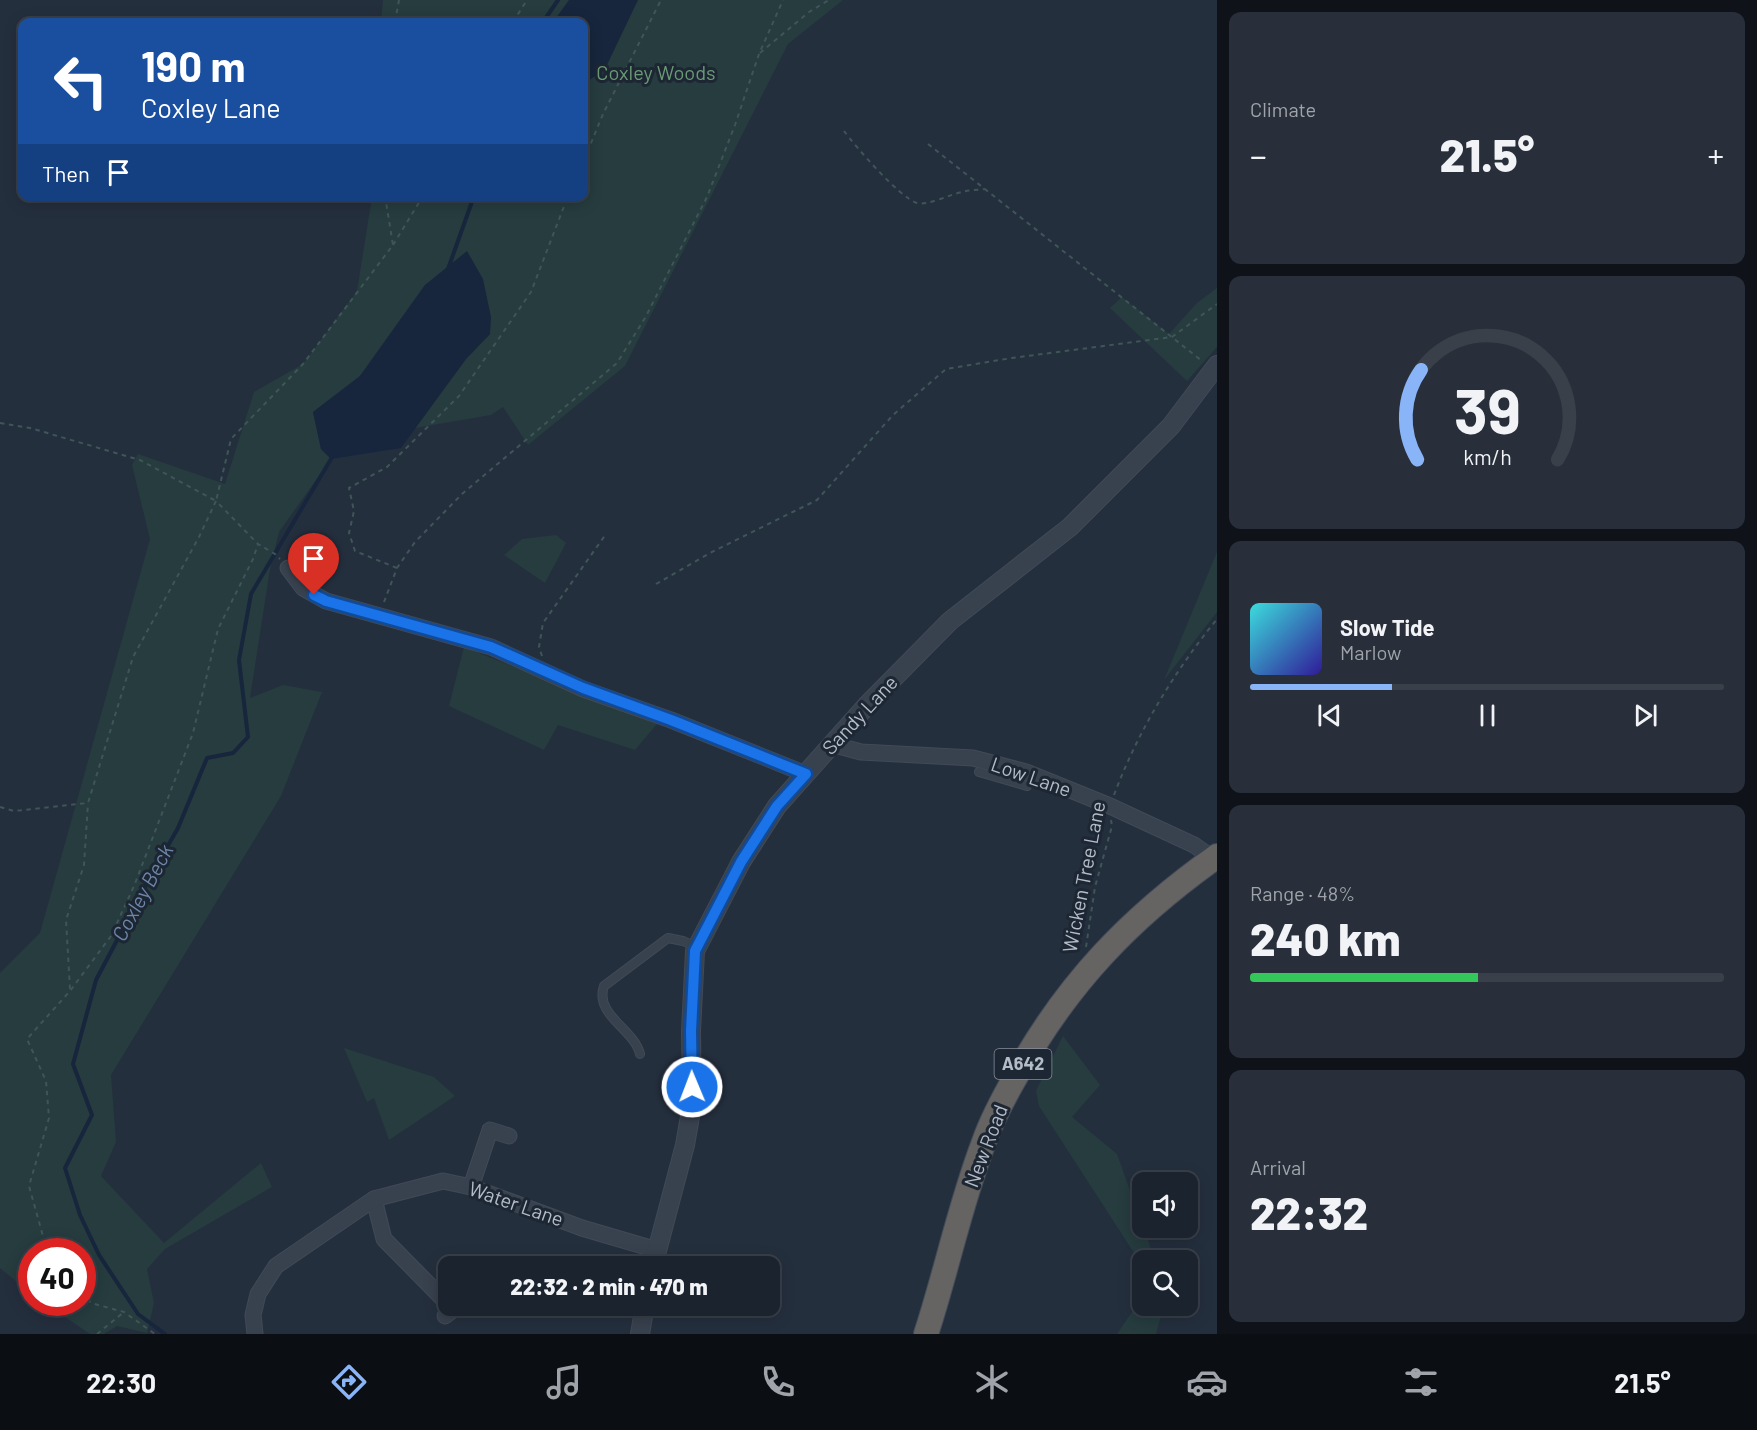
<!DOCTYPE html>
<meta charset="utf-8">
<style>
:root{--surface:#1b232e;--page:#282f3a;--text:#f1f3f6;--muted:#a0a4aa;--line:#39404a;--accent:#8ab4f8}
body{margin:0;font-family:Barlow,sans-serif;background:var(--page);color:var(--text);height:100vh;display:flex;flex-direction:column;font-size:22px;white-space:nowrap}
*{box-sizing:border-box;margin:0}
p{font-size:20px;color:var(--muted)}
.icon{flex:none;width:33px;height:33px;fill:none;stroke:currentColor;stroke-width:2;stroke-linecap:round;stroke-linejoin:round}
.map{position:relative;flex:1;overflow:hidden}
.panel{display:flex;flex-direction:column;gap:12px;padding:12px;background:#0f1319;width:540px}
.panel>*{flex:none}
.hud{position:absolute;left:18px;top:18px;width:570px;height:183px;border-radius:12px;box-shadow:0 3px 15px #0003,0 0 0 2px var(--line);background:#1a4fa0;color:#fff;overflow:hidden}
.buttons{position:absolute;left:1132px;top:1172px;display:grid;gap:12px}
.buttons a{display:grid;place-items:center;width:66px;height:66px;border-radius:12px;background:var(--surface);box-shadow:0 3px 15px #0003,0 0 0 2px var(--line);font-size:30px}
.speed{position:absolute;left:18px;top:1238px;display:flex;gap:12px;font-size:30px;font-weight:700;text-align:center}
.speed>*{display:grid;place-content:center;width:78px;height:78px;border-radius:50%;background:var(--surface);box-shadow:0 3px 15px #0003,0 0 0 2px var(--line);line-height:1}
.speed .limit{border:9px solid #d22;background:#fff;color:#111}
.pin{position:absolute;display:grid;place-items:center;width:51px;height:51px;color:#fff;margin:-62px -26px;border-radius:50% 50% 50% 0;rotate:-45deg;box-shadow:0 0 6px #0007}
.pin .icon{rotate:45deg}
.me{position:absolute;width:66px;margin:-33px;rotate:359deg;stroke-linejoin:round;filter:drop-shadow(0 0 4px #0008)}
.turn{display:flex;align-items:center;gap:21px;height:126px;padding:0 24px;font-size:27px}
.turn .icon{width:78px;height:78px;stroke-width:2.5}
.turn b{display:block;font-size:42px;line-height:51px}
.then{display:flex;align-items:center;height:57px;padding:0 24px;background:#0003;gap:12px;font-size:22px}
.big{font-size:45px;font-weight:800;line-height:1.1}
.panel .tile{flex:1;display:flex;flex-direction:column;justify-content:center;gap:9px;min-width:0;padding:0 21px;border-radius:12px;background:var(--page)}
.panel .dial{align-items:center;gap:0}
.dial svg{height:156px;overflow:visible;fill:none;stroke:var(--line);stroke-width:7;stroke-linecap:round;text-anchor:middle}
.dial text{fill:var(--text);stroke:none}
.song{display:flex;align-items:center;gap:18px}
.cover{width:72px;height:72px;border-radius:9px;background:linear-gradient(135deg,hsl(180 70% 55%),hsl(250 70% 35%))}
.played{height:6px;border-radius:3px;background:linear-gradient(90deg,var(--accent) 30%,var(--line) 30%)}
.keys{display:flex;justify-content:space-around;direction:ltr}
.heat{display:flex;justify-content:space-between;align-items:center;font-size:33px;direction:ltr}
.charge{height:9px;border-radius:4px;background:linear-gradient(90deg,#34c759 48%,var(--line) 0)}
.trip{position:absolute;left:438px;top:1256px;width:342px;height:60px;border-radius:12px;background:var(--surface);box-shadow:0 3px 15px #0003,0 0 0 2px var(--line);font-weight:800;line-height:60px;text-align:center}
.tabs{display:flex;height:96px;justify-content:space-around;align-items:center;background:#0b0e12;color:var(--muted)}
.tabs .icon{width:42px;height:42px}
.tabs .selected{color:var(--accent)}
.tabs b{font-size:27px;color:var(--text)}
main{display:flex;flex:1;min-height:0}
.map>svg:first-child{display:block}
.green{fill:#263c3f}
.water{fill:#17263c}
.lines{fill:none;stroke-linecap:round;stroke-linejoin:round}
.stream{stroke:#17263c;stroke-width:4}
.service-casing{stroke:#414a57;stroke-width:10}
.minor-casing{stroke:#414a57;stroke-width:17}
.tertiary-casing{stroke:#414a57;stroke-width:20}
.trunk-casing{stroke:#434c59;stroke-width:26}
.path{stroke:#3f5557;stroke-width:2;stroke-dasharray:4.5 4.5;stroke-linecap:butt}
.service{stroke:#38414e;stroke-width:8}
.minor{stroke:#38414e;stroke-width:15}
.tertiary{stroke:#38414e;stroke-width:18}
.trunk{stroke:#656462;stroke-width:24}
.route-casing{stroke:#114b97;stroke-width:15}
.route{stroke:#1a73e8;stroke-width:10}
.labels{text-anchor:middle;stroke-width:6;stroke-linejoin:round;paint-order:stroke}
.shield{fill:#1d2633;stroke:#878f9c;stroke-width:1.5}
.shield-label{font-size:18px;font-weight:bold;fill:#b4bcc9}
.park-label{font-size:20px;fill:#6b9a76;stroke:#1d2633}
.street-label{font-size:20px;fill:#b4bcc9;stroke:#1d2633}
.water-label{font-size:21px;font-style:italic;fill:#6d86a8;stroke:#1d2633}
</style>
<main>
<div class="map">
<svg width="1217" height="1334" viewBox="0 0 1217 1334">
<rect width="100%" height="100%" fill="#242f3e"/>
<g class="green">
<path d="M 383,0 L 843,0 L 788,44 L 625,366 L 528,445 L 503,407 L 491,415 L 415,428 L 466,359 L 490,334 L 425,285 L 360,376 L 313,412 L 321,449 L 331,459 L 279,532 L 270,569 L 250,698 L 283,685 L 322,692 L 281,796 L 111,1075 L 116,1142 L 101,1176 L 164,1243 L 261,1163 L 272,1187 L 165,1249 L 147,1269 L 154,1303 L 147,1333 L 117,1326 L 104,1334 L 90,1334 L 43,1302 L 82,1302 L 82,1251 L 32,1251 L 31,1294 L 0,1268 L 0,973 L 40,933 L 150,539 L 132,465 L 138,454 L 225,484 L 254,392 L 303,364 L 357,291 L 372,197 L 584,196 L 584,22 L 381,22 Z"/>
<path d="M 1217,288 L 1217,347 L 1187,381 L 1110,308 L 1122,297 L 1169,334 L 1197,303 Z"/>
<path d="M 556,535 L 566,543 L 545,583 L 504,555 L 522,539 Z"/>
<path d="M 1217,552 L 1217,612 L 1164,680 Z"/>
<path d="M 464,647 L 657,724 L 635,750 L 558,725 L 544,750 L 449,706 Z"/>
<path d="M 1063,1036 L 1100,1085 L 1072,1117 L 1117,1154 L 1155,1260 L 1143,1260 L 1143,1305 L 1164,1305 L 1156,1334 L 1117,1334 L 1134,1309 L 1136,1256 L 1039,1106 L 1036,1091 Z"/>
<path d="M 344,1048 L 434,1077 L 455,1096 L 389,1140 L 374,1098 L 367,1102 Z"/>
</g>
<g class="water">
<path d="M 569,0 L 638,0 L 605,69 L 584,84 L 584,22 L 553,22 Z"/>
<path d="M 467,251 L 483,279 L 491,317 L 490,334 L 466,359 L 401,448 L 331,459 L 321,449 L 313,412 L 360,376 L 425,285 Z"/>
</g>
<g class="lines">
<g class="stream">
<path d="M 543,22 L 558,0"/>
<path d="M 448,269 L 474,196"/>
<path d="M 165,1334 L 138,1314 L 99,1255 L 80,1215 L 65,1168 L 92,1115 L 73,1064 L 96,980 L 153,872 L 178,828 L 207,758 L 233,753 L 248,737 L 239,660 L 251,594 L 331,459"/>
</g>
<defs>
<g id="service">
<path d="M 979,772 L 1027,786"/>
<path d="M 640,1054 C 634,1029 594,1015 604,986 L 668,938 L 683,941 L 697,947"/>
</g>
<g id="minor">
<path d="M 288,568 L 303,588 L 326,601 L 491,647 L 583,689 L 671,720 L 806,774"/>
<path d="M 831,744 L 861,752 L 973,758 L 1026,772 L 1110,806 L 1194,845 L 1217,861"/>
<path d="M 471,1187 L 490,1130 L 509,1136"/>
<path d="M 374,1199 L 384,1239 L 448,1304"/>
<path d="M 445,1316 L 460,1305"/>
<path d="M 255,1334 L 253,1315 L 258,1294 L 276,1266 L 374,1199 L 443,1181 L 471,1187 L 582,1228 L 657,1250"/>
</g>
<g id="tertiary">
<path d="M 653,1266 L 685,1145 L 692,1105 L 691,1031 L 695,951 L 741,862 L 777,806 L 868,704 L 950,621 L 1070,527 L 1171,426 L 1217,365"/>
<path d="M 640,1334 L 645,1305"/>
</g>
<path id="trunk" d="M 926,1334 C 947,1270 960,1204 984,1142 C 992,1119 1004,1097 1016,1076 C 1067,983 1131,917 1217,856"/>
</defs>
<use href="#service" class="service-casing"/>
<use href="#minor" class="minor-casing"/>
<use href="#tertiary" class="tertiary-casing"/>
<use href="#trunk" class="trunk-casing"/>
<g class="path">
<path d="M 395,22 L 399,0"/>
<path d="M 513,22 L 527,0"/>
<path d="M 760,53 L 809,12 L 829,0"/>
<path d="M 844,131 C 856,147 899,197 917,203 C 927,206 951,194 962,192 C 969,190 977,190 985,189"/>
<path d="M 928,144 L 1202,361"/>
<path d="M 584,160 L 603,114 L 661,0"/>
<path d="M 393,245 L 423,196"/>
<path d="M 0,423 L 30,428 L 140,460 L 216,501 L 231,439 L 303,364 L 393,245 L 385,196"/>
<path d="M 397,568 L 355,551 L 349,533 L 354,511 L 349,488 L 387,467 L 459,396 L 531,292 L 568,196"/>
<path d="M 656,584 L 710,553 L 817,500 L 893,415 L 946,369 L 1012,358 L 1172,337 L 1217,304"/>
<path d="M 384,602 L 397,568 L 415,542 L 462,494 L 617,363 L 645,318 L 707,197 L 735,125 L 759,54 L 783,0"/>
<path d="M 542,656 L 539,647 L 543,623 L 606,534"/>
<path d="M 1114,795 C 1138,731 1174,672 1217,619"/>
<path d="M 0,807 L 14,811 L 88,803 L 133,657 L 199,537 L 216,501 L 258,544 L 275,554 L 280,559"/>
<path d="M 1086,947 L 1095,887 L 1112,826 L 1111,820"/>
<path d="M 70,989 L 66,920 L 84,865 L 88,803"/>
<path d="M 49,1251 L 46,1247 L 29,1186 L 49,1118 L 46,1081 L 27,1039 L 70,991 L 111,936 L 134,886 L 193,733 L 218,629 L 253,559 L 258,544"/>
<path d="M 82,1292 L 91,1303 L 124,1312 L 155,1334"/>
<path d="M 97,1334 L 124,1312"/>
</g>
<use href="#service" class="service"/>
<use href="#minor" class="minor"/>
<use href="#tertiary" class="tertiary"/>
<use href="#trunk" class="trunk"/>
</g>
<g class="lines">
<defs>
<path id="route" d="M 314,595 L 326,601 L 491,647 L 583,688 L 671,720 L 806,774 L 777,806 L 741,862 L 695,951 L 691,1031 L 692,1087"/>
</defs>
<use href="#route" class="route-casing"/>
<use href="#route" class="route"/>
</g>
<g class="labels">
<rect class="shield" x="994.5" y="1049" width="57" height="30" rx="4.5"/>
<g class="shield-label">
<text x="1023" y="1070">A642</text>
</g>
<g class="park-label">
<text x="656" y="80">Coxley Woods</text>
</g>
<g class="street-label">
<text transform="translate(860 715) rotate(-47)" y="7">Sandy Lane</text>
<text transform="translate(1031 777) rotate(19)" y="7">Low Lane</text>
<text transform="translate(1084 877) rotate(-79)" y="7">Wicken Tree Lane</text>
<text transform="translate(986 1146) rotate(-69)" y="7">New Road</text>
<text transform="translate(516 1204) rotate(19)" y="7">Water Lane</text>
</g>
<g class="water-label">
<text transform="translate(143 893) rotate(-62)" y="7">Coxley Beck</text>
</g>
</g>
</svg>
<div class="buttons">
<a><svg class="icon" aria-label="sound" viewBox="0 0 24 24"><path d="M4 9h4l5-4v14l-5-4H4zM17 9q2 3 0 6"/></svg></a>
<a><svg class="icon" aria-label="search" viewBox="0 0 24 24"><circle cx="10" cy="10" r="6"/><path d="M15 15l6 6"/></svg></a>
</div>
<div class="speed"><div class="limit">40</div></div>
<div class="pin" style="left:314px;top:595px;background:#d93025"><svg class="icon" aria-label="arrive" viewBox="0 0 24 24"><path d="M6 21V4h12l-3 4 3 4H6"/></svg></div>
<svg class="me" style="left:692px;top:1087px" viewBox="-20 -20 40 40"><circle r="17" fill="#1a73e8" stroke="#fff" stroke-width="3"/><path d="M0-11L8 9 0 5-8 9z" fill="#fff"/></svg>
<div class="trip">22:32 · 2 min · 470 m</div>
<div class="hud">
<div class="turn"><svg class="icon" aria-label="left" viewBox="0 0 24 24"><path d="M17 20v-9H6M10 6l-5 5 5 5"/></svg><div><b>190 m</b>Coxley Lane</div></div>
<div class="then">Then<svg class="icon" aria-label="arrive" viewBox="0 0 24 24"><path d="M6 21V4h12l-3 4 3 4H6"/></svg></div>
</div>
</div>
<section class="panel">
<div class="tile"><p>Climate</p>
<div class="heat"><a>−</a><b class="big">21.5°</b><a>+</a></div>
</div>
<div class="tile dial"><svg viewBox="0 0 100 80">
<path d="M14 69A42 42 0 1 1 86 69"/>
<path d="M14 69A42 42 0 0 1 16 23" stroke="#8ab4f8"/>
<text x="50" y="56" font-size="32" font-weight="700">39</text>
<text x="50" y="72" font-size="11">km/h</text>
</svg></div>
<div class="tile">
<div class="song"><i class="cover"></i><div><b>Slow Tide</b><p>Marlow</p></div></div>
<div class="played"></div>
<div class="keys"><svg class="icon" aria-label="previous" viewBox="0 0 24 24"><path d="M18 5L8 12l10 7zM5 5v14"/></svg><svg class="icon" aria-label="pause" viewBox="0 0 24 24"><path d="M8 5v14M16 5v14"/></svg><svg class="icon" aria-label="next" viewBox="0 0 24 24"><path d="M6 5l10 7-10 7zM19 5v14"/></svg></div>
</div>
<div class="tile"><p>Range · 48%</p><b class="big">240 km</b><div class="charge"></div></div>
<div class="tile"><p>Arrival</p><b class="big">22:32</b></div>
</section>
</main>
<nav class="tabs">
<b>22:30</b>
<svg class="icon selected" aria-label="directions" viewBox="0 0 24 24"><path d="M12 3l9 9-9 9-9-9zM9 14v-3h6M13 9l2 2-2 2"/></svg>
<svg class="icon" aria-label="music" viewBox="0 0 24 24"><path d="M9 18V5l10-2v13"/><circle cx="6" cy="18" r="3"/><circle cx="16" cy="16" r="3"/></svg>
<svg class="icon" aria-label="phone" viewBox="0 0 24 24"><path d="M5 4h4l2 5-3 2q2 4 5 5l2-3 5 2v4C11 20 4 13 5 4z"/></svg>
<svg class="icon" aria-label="climate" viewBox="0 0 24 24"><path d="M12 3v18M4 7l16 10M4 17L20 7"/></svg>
<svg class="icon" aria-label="car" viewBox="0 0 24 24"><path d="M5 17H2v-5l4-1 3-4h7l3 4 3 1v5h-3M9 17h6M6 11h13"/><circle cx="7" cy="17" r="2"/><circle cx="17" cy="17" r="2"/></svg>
<svg class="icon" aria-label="filters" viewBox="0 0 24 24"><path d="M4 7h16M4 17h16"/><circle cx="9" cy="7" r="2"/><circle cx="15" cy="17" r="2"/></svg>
<b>21.5°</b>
</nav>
